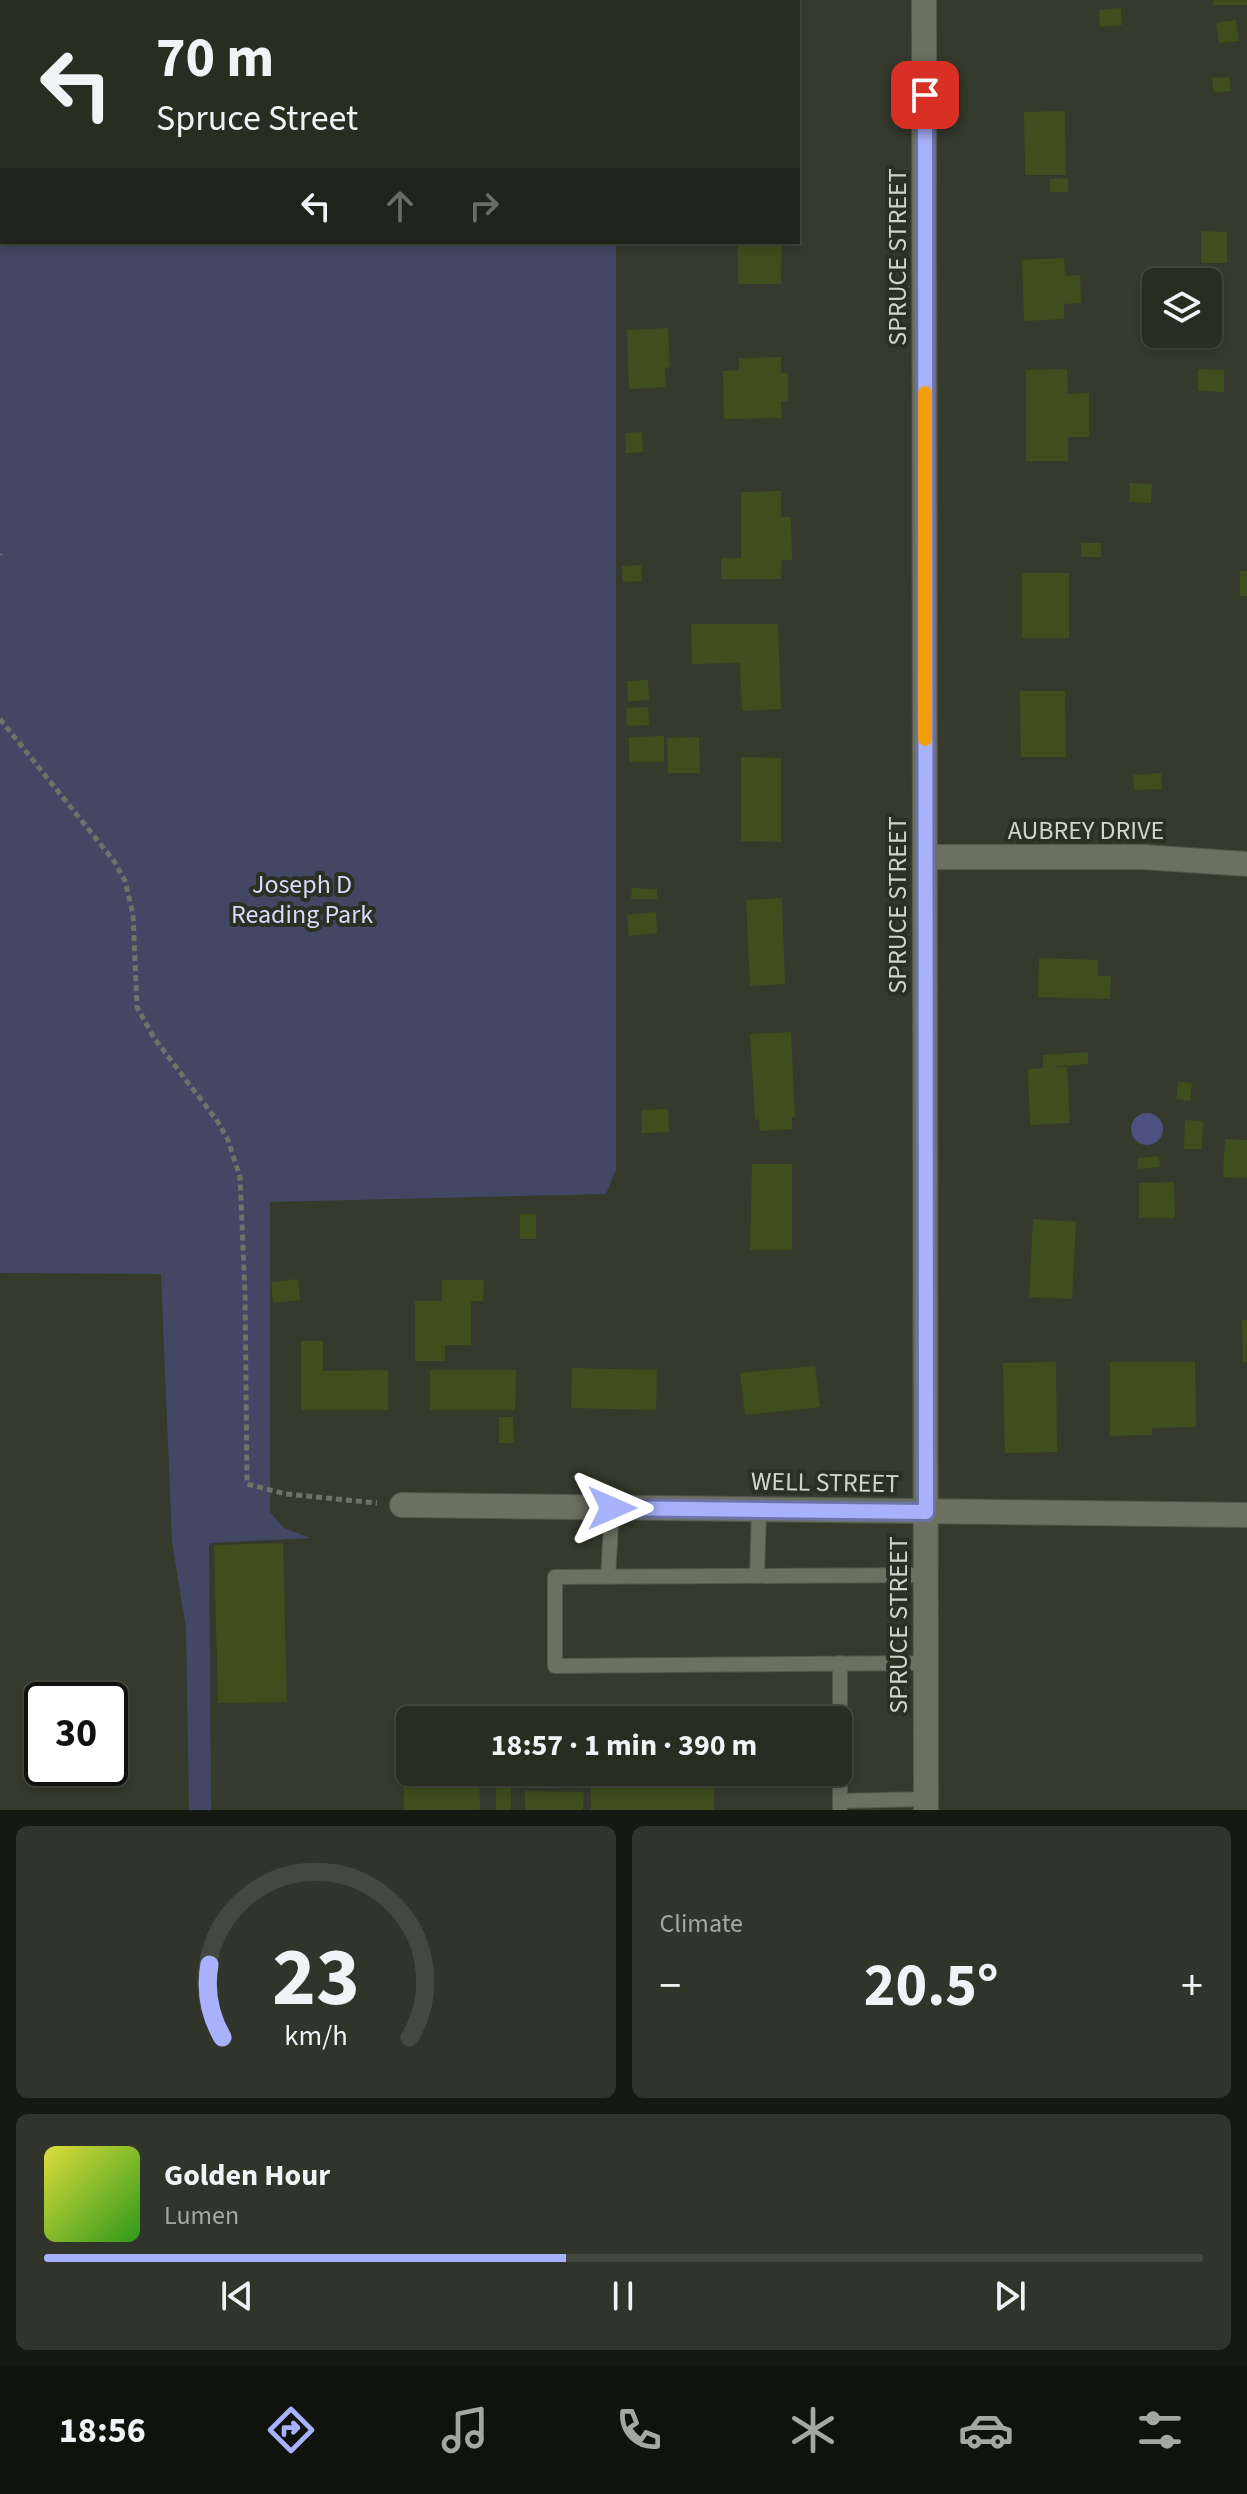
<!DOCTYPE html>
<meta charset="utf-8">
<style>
:root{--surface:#282c21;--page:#30342a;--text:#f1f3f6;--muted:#a5a7a5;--line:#44483f;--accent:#a7b1fc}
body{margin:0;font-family:"Source Sans 3",sans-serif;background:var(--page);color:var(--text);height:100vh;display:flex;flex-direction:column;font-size:30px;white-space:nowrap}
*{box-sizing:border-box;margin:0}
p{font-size:26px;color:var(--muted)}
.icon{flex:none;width:44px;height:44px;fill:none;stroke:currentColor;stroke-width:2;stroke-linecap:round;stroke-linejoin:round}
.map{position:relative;height:1810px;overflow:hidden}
.side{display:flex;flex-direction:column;gap:16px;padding:16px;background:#161812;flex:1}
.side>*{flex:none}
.top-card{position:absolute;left:0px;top:0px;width:800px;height:244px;box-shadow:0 4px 12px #0003,0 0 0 2px var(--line);background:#282c21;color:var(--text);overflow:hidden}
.fabs{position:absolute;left:1142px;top:268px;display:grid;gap:16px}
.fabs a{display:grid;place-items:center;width:80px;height:80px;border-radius:12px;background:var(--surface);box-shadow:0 4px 12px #0003,0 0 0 2px var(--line);font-size:40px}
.speed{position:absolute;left:24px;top:1682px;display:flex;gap:16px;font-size:40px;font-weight:700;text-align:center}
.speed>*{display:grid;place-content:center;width:104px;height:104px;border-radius:50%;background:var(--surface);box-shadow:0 4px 12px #0003,0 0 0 2px var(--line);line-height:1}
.speed .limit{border:4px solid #111;border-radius:12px;background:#fff;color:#111}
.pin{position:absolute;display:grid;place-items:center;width:68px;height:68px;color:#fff;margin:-34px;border-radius:16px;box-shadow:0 4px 12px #0006}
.me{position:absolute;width:88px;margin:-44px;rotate:90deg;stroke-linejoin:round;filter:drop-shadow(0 0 6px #0008)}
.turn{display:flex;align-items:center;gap:28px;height:168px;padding:0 24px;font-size:36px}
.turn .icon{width:104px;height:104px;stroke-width:2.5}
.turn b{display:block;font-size:56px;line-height:68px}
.lanes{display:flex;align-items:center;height:76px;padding:0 24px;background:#0003;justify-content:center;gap:40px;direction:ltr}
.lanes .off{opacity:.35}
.big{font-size:60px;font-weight:700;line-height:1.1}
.side .card{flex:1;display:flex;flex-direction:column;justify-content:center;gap:12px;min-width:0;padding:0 28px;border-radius:12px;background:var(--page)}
.side .dial{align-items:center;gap:0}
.dial svg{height:208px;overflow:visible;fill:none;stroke:var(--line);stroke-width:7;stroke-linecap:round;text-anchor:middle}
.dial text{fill:var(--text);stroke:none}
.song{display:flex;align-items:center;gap:24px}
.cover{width:96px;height:96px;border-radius:12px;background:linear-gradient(135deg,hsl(60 70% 55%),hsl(110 70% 35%))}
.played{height:8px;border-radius:4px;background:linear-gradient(90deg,var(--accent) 45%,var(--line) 45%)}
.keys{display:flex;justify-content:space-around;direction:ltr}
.heat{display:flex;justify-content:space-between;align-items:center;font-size:44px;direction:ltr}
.side .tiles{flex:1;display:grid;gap:16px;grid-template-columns:1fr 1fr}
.card:last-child{grid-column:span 2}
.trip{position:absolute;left:396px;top:1706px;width:456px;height:80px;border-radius:12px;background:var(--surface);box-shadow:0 4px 12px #0003,0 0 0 2px var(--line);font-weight:700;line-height:80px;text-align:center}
.menu{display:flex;height:128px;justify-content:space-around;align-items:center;background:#10120d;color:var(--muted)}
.menu .icon{width:56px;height:56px}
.menu .active{color:var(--accent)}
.menu b{font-size:36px;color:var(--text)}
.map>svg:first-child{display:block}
.green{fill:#434763}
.water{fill:#4c517f}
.building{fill:#3f4e1c}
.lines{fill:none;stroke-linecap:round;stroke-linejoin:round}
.service-casing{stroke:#52574b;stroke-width:16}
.minor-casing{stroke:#52574b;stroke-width:26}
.tertiary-casing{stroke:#52574b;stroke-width:26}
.path{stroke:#6e7267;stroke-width:5;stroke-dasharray:6 4;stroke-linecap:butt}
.service{stroke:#6b7061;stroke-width:14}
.minor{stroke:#6b7061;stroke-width:24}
.tertiary{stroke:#6b7061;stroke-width:24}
.route-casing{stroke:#6d73a4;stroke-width:20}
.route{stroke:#a7b1fc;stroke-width:14}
.slow{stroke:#f59e0b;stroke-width:14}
.labels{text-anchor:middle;stroke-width:8;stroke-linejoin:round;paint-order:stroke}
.street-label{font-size:26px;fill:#d1d4cc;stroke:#2b3022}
.park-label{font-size:26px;fill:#d6dbfa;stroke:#2b3022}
</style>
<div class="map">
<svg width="1247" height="1810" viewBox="0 0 1247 1810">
<rect width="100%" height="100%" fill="#353a2c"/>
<path class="green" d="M 0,0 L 616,0 L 2,2 L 2,242 L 616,242 L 616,1170 L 606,1194 L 270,1202 L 270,1512 L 284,1528 L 310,1538 L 209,1543 L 211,1810 L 189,1810 L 186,1628 L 172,1541 L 161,1274 L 0,1273 Z"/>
<circle class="water" cx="1147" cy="1129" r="16"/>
<g class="building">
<path d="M 1214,0 L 1247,0 L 1247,5 L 1213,5 Z"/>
<path d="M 1121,8 L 1122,25 L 1100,27 L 1099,10 Z"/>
<path d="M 1236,20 L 1239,41 L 1219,43 L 1216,23 Z"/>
<path d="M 1229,77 L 1231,91 L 1214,93 L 1212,78 Z"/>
<path d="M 1065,111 L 1066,175 L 1025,175 L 1024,112 Z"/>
<path d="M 1068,178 L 1068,192 L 1050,192 L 1050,179 Z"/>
<path d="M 1201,231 L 1227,232 L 1227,263 L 1201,263 Z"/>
<path d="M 738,242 L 782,242 L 781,284 L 738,284 Z"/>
<path d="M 1064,258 L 1065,276 L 1080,275 L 1081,303 L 1064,304 L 1064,319 L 1024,321 L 1022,260 Z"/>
<path d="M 668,328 L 670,367 L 665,368 L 666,387 L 629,389 L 627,330 Z"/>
<path d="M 781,357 L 781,373 L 788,373 L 788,401 L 781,401 L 782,418 L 724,419 L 723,371 L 739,370 L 739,358 Z"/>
<path d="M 1067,369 L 1068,394 L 1089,393 L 1089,437 L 1068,437 L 1068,461 L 1026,461 L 1026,370 Z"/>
<path d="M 1198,369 L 1224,370 L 1224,392 L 1198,391 Z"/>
<path d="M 642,432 L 643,452 L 626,453 L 625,433 Z"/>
<path d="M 1130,483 L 1152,484 L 1151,503 L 1129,502 Z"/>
<path d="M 781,491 L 781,517 L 791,517 L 792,560 L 782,560 L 781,579 L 721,579 L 721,558 L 741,558 L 741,492 Z"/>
<rect x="1081" y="543" width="20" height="14"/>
<path d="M 641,565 L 642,581 L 623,582 L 622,566 Z"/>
<rect x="1240" y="571" width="7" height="25"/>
<rect x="1022" y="573" width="47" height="65"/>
<path d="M 691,624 L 778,624 L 781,709 L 742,711 L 740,663 L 692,664 Z"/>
<path d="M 648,680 L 649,700 L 628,701 L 627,681 Z"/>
<path d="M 1020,691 L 1065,691 L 1066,757 L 1021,757 Z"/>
<path d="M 648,707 L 649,725 L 627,726 L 626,708 Z"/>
<path d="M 664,736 L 664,762 L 629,762 L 629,737 Z"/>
<path d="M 699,737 L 700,773 L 668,773 L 667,738 Z"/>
<path d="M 741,757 L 781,758 L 781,842 L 741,841 Z"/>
<path d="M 1161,773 L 1162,789 L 1134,790 L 1133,775 Z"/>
<path d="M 632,888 L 657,889 L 657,899 L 631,899 Z"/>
<path d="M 782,898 L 785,984 L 750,986 L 746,900 Z"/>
<path d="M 656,912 L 657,933 L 629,936 L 627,915 Z"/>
<path d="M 1039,958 L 1098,960 L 1098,976 L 1111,976 L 1110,999 L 1038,997 Z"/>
<path d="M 791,1032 L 795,1117 L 792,1117 L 792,1129 L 760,1131 L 759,1119 L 755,1120 L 750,1034 Z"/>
<path d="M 1088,1052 L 1088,1064 L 1049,1067 L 1067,1067 L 1070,1123 L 1030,1125 L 1028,1069 L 1043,1068 L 1043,1055 Z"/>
<path d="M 1178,1081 L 1192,1083 L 1190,1101 L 1176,1099 Z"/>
<path d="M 668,1109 L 669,1132 L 642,1133 L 641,1110 Z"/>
<path d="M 1185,1120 L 1203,1121 L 1202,1149 L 1184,1149 Z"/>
<path d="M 1225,1139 L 1247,1140 L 1247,1178 L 1223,1177 Z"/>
<path d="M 1159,1156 L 1160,1167 L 1138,1169 L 1137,1158 Z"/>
<path d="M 752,1164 L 792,1164 L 792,1250 L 750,1250 Z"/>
<path d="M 1174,1182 L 1175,1218 L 1139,1218 L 1139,1183 Z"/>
<rect x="520" y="1214" width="16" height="25"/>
<path d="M 1033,1219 L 1076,1222 L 1072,1299 L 1029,1297 Z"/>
<path d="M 298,1279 L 300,1300 L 273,1303 L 271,1282 Z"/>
<path d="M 442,1280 L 484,1280 L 483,1301 L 471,1301 L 471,1345 L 445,1345 L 445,1361 L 415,1361 L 415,1301 L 442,1301 Z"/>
<path d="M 1242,1320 L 1247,1320 L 1247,1362 L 1243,1362 Z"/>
<path d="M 301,1341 L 323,1341 L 323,1371 L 388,1370 L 388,1410 L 301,1410 Z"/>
<path d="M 1056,1362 L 1057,1452 L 1005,1453 L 1003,1363 Z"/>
<path d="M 1110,1362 L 1195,1362 L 1196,1427 L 1152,1428 L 1152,1435 L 1110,1436 Z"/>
<path d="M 815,1366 L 820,1407 L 745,1415 L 740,1373 Z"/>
<path d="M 572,1368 L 657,1370 L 656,1410 L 571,1408 Z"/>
<path d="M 430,1370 L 516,1370 L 515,1410 L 430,1410 Z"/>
<path d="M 499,1417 L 513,1417 L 514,1443 L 499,1443 Z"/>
<path d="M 283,1543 L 287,1702 L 218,1703 L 214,1545 Z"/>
<path d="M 403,1760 L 410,1760 L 410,1772 L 479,1772 L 480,1810 L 404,1810 Z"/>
<rect x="591" y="1772" width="123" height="38"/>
<rect x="496" y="1783" width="15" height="27"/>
<path d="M 525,1791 L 584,1792 L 583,1810 L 525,1810 Z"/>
</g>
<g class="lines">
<defs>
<g id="service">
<path d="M 757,1576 L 759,1510"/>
<path d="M 608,1577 L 612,1508"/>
<path d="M 840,1663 L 840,1810"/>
<path d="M 926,1663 L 555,1666 L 555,1577 L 926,1575"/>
<path d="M 840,1801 L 926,1799"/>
</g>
<g id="minor">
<path d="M 925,857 L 1143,857 L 1247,864"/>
<path d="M 402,1505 L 1247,1515"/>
</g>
<path id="tertiary" d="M 924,0 L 926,1810"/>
</defs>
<use href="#service" class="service-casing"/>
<use href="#minor" class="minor-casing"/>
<use href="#tertiary" class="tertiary-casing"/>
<g class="path">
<path d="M 26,0 L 34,2"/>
<path d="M 417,2 L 420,0"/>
<path d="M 0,554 L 0,555"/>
<path d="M 0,719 L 114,861 L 125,881 L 133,914 L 137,1007 L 154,1038 L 218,1122 L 228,1140 L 240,1177 L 245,1293 L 247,1484 L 286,1494 L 377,1503"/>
</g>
<use href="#service" class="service"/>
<use href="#minor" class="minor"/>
<use href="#tertiary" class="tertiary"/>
</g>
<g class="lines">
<defs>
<path id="route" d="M 612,1508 L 926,1512 L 925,95"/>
</defs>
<use href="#route" class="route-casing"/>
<use href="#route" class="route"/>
<path class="slow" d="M 925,393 L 925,739"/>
</g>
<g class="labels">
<g class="street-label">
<text transform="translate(897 257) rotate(-90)" y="9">SPRUCE STREET</text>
<text x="1086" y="839">AUBREY DRIVE</text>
<text transform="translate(897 905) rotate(-90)" y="9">SPRUCE STREET</text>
<text transform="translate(825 1482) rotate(1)" y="9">WELL STREET</text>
<text transform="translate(898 1625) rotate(-90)" y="9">SPRUCE STREET</text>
</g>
<g class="park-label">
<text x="302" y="893">Joseph D<tspan x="302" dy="30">Reading Park</tspan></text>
</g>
</g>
</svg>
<div class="fabs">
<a><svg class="icon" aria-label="layers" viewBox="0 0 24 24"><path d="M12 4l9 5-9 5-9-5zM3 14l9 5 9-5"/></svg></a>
</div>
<div class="speed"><div class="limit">30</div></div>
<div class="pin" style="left:925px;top:95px;background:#d93025"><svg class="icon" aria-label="arrive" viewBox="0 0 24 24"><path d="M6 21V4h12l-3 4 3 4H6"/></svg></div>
<svg class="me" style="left:612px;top:1508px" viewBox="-20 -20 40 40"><path d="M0-17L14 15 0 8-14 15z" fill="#a7b1fc" stroke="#fff" stroke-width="4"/></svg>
<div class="trip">18:57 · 1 min · 390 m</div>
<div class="top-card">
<div class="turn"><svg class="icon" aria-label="left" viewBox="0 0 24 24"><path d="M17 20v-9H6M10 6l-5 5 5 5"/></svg><div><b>70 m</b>Spruce Street</div></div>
<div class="lanes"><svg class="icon" aria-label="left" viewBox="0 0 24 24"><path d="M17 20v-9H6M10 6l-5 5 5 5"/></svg><svg class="icon off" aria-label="ahead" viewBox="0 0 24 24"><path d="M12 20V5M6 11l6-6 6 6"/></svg><svg class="icon off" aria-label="right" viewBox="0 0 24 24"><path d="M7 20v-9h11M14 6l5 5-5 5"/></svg></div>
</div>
</div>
<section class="side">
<div class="tiles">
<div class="card dial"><svg viewBox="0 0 100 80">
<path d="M14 69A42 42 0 1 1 86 69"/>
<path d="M14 69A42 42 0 0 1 9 41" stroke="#a7b1fc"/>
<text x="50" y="56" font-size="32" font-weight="700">23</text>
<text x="50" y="72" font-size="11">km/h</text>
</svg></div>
<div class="card"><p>Climate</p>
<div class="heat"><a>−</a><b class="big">20.5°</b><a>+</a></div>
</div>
<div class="card">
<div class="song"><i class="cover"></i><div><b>Golden Hour</b><p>Lumen</p></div></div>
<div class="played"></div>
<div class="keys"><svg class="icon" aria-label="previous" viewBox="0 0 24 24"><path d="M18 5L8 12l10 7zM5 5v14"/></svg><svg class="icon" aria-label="pause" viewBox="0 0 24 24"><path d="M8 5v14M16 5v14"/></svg><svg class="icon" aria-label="next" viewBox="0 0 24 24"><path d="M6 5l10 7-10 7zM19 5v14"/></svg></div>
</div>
</div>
</section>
<nav class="menu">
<b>18:56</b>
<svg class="icon active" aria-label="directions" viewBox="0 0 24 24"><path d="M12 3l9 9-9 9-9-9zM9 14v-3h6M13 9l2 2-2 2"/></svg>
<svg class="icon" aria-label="music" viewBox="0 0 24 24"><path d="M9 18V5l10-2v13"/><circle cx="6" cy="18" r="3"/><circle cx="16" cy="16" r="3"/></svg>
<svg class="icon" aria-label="phone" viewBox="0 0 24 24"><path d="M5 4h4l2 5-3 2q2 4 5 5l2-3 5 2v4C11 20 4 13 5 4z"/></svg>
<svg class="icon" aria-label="climate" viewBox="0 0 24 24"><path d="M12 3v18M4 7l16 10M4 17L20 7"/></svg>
<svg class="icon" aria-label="car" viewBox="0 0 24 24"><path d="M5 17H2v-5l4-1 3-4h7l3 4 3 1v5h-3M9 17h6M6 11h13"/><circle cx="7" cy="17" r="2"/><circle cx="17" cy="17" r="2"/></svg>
<svg class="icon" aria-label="filters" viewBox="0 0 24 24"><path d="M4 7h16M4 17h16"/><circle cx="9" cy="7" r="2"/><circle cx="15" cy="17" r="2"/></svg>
</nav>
